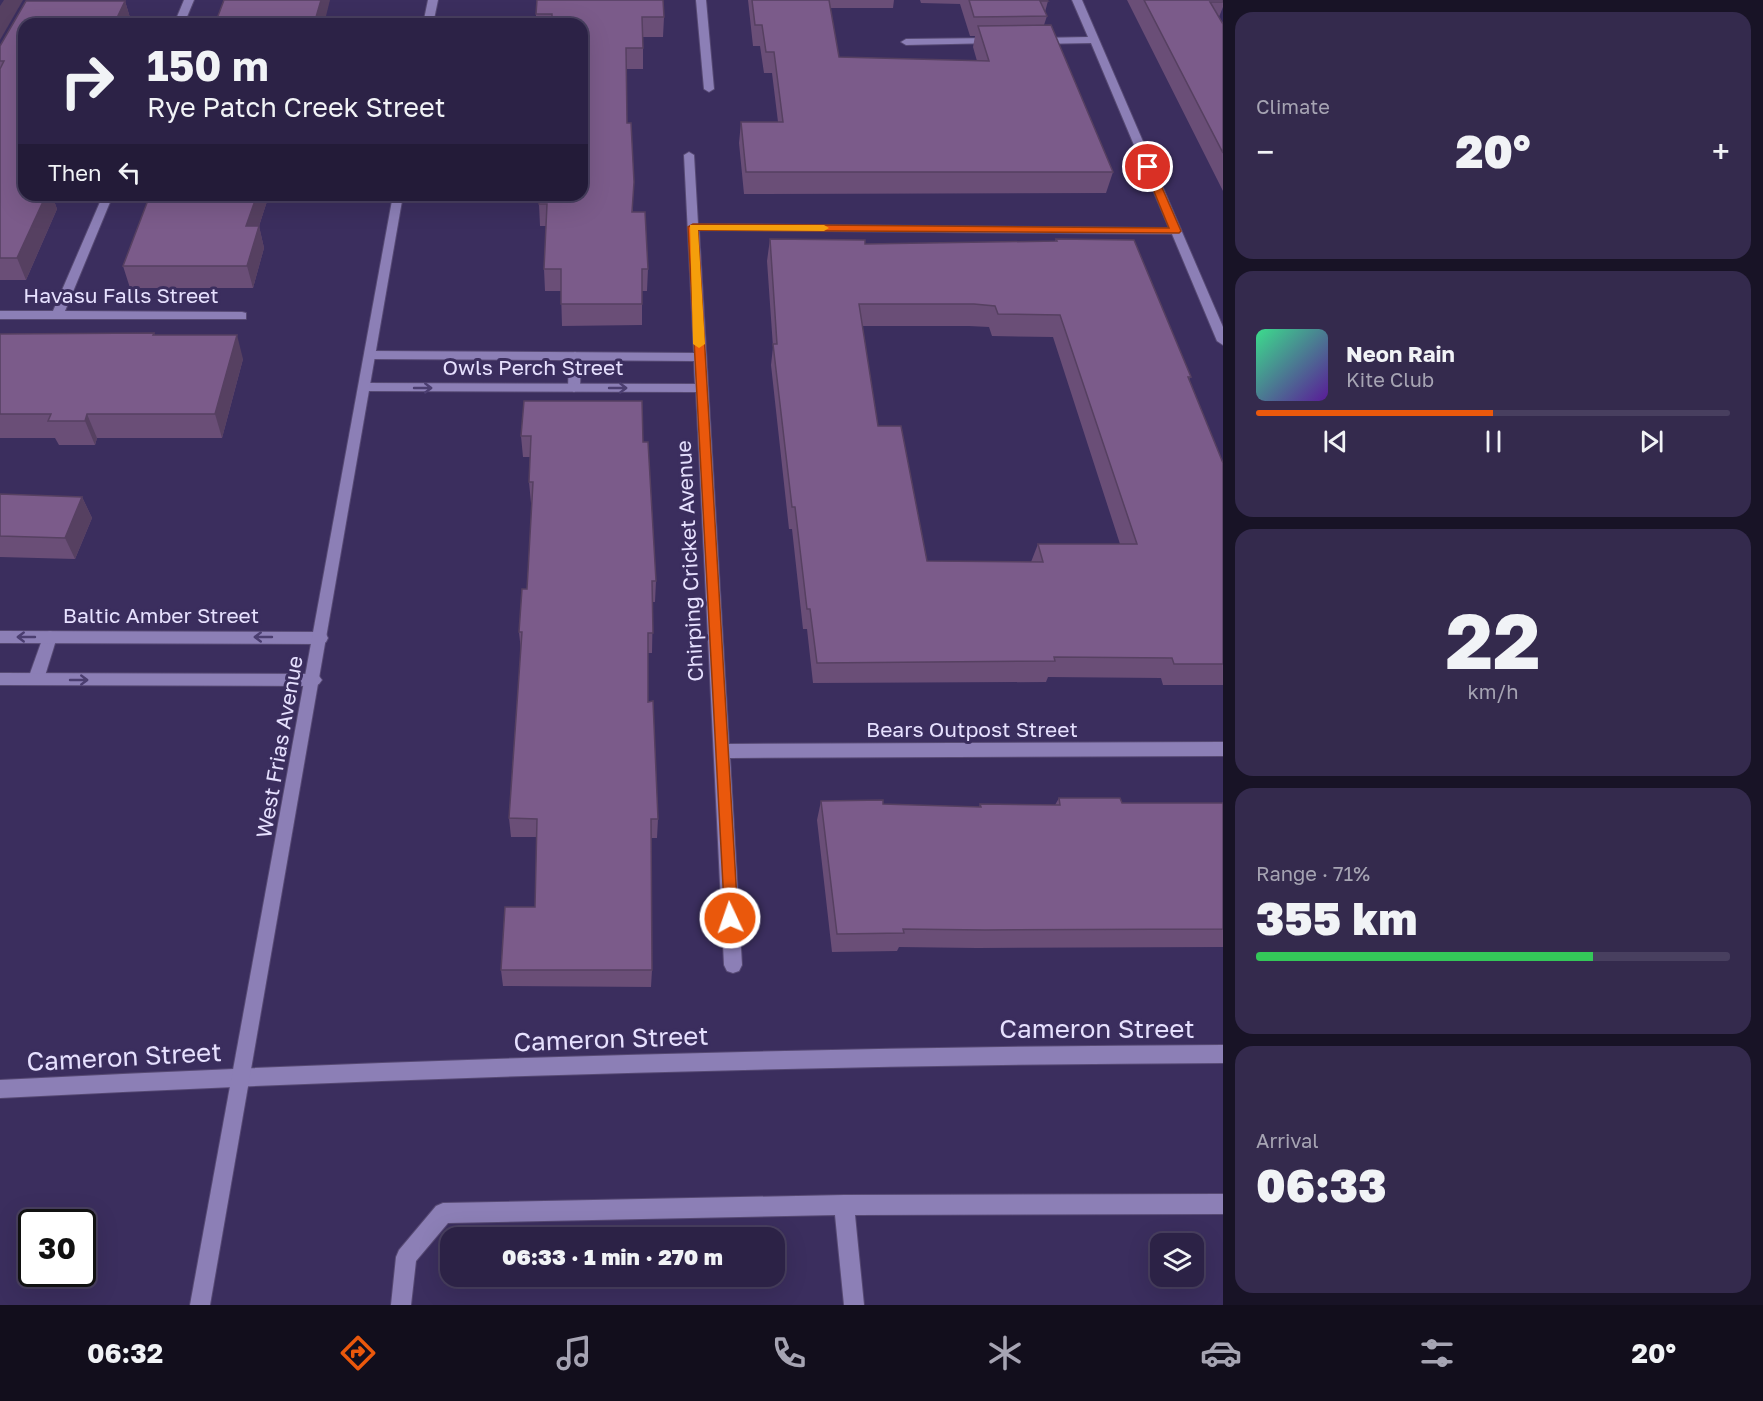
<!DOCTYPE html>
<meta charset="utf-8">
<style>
:root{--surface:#2c2246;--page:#342a4d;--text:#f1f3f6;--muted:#a6a4b3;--line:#483f5f;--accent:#ea580c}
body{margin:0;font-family:"Golos Text",sans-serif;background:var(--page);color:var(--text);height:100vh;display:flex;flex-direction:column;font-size:22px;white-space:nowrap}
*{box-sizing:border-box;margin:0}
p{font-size:20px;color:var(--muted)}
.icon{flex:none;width:33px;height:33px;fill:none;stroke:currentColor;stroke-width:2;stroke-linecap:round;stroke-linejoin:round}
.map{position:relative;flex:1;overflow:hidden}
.panel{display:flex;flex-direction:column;gap:12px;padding:12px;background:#181326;width:540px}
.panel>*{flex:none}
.hud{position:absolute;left:18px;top:18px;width:570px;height:183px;border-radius:18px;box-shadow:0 6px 24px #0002,0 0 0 2px var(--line);background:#2c2246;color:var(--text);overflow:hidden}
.controls{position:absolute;left:1150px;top:1233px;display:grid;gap:12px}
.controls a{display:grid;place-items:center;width:54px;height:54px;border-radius:12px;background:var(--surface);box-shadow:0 6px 24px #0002,0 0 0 2px var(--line);font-size:30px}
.speed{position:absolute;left:18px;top:1209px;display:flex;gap:12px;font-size:30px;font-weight:700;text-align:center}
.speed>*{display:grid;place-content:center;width:78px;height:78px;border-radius:50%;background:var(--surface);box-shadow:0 6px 24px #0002,0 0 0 2px var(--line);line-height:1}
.speed .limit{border:3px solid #111;border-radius:9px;background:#fff;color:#111}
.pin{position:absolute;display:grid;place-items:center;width:51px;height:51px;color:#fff;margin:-26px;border:3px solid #fff;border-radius:50%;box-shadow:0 2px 6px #0007}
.me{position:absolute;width:66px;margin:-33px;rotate:357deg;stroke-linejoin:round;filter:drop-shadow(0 0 4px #0008)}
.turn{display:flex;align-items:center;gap:21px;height:126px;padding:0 30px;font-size:27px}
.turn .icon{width:78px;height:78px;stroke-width:2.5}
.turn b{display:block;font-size:42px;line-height:51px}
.then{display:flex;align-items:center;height:57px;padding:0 30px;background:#0003;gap:12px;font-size:22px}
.big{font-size:45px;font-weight:800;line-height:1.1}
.panel .card{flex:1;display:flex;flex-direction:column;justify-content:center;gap:9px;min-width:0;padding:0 21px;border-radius:18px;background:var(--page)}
.panel .dial{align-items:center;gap:0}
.dial b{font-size:78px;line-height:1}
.song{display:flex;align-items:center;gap:18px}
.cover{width:72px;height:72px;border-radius:9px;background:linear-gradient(135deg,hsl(150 70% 55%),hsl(270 70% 35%))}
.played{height:6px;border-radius:3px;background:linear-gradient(90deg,var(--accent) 50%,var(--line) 50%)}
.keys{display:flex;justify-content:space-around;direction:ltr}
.heat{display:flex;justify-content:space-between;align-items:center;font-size:33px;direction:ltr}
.charge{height:9px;border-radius:4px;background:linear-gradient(90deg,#34c759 71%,var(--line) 0)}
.trip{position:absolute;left:440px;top:1227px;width:345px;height:60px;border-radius:18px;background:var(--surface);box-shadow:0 6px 24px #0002,0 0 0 2px var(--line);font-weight:800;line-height:60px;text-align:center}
.tabs{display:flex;height:96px;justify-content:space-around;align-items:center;background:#120e1c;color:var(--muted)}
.tabs .icon{width:42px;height:42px}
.tabs .on{color:var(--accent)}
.tabs b{font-size:27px;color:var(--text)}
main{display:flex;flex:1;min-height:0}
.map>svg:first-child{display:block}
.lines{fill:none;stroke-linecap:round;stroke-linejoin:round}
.lane-casing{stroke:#564973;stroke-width:2}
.street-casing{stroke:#564973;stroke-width:2}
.secondary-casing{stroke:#564973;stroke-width:2}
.lane{fill:#8c7fb6;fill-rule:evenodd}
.street{fill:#8c7fb6;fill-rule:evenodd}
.secondary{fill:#8c7fb6;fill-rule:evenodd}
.wall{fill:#6a4e77;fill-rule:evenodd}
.shaded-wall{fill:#564061}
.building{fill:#7b5b8a;stroke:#564061;stroke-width:1.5;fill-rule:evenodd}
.oneway{stroke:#4b3e70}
.route{fill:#ea580c;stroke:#983908;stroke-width:1.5}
.slow{fill:#f59e0b}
.labels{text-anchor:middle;stroke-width:6;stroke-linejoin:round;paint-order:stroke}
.street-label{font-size:21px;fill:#e6e0fe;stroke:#3b2e5e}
.near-street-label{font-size:26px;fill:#e6e0fe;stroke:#3b2e5e}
</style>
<main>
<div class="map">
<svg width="1223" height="1305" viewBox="0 0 1223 1305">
<rect width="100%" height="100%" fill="#3b2e5e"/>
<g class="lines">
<defs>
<g id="lane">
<path d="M 575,352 L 581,356 L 580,388 L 574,392 L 568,388 L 569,356 Z"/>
<path d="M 50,631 L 55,633 L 57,637 L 44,679 L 41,683 L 31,683 L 28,679 L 43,637 L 45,633 Z"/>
<path d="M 1223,1194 L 1223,1214 L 855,1215 L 864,1305 L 844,1305 L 835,1215 L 448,1223 L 416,1261 L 411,1305 L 391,1305 L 396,1257 L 399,1250 L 436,1206 L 443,1203 L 844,1195 Z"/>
</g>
<g id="street">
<path d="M 184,0 L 194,0 L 184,24 L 174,24 Z"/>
<path d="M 696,0 L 706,0 L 714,89 L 709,92 L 704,89 Z"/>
<path d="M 1072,0 L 1082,0 L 1223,327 L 1223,345 L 1217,341 L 1172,234 L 699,230 L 729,744 L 1223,742 L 1223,756 L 730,758 L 742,965 L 739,971 L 733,973 L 727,971 L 724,965 L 696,392 L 365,391 L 359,387 L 365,383 L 695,384 L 694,361 L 370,359 L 364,355 L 370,351 L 694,353 L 684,155 L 689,152 L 694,155 L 698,224 L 1169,228 L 1091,43 L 1038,44 L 1033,41 L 1038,38 L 1088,37 Z"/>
<path d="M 993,38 L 996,39 L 996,43 L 906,45 L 901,42 L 906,39 Z"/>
<path d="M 103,195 L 113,195 L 65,311 L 242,312 L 246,313 L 246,319 L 0,319 L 0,311 L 53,311 Z"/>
<path d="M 0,631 L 321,632 L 326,634 L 328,638 L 326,642 L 321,644 L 0,643 Z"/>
<path d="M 0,673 L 314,674 L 319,676 L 322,680 L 319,684 L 314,686 L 0,685 Z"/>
<path d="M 1223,1045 L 1223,1063 C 815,1065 408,1077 0,1098 L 0,1080 C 408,1059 815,1047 1223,1045 Z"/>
</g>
<g id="secondary">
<path d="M 428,0 L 438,0 L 433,24 L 423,24 Z"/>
<path d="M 393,195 L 403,195 L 210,1305 L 190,1305 Z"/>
</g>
</defs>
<use href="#lane" class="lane-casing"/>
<use href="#street" class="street-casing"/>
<use href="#secondary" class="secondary-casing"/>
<use href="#lane" class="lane"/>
<use href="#street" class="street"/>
<use href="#secondary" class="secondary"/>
</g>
<g class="wall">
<path d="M 748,0 L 894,0 L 893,8 L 830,8 L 839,57 L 977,61 L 973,47 L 975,36 L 970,36 L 960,4 L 921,3 L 920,0 L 1047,0 L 1048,1 L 1045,12 L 1047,16 L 1044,25 L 1113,172 L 1106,193 L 744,194 L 739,143 L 741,122 L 778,122 L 772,73 L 764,73 L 760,46 L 753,46 Z"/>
<path d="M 1127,0 L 1223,0 L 1223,7 L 1219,17 L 1223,24 L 1223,191 Z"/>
<path d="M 26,1 L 125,1 L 131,21 L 130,24 L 24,24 L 24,195 L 54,195 L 53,198 L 57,209 L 26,280 L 0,280 L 0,46 Z"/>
<path d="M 536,14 L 664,17 L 663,37 L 643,37 L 643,69 L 626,69 L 627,123 L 633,212 L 648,269 L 647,291 L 642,291 L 642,325 L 562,326 L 561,291 L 545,291 L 544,269 L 546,226 L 540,226 L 539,204 L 582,24 L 536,24 Z"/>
<path d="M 150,195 L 269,195 L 259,226 L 264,248 L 253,288 L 130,288 L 123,266 Z"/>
<path d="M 770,239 L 865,244 L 1055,241 L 1056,239 L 1191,377 L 1189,379 L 1223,463 L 1223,685 L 1163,685 L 1161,678 L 1048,677 L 1046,682 L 813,683 L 807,629 L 803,629 L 792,529 L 789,529 L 771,365 L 773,347 L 767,261 ZM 862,326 L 969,326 L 989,327 L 992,336 L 1053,337 L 1120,544 L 1038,544 L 1031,562 L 927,561 L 878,426 Z"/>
<path d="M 154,333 L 155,335 L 243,359 L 222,438 L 97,438 L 95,445 L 59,445 L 55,438 L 0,438 L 0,334 Z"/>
<path d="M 524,401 L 643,442 L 656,581 L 655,602 L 653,602 L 652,653 L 648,653 L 648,702 L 658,819 L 657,838 L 651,838 L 652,970 L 651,987 L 503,986 L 501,970 L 535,907 L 537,837 L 511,837 L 509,818 L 521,651 L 519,632 L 527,589 L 532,503 L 531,503 L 529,482 L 530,457 L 523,457 L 521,436 Z"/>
<path d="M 0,494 L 82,497 L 92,518 L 75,559 L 0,557 Z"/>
<path d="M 1059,798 L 1122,803 L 1223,803 L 1223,947 L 977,948 L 899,947 L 897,951 L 832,952 L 817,820 L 821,801 L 883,804 L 979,807 L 980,804 L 1055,805 Z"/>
</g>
<g class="shaded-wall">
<path d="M 4,0 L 23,0 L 0,40 L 0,6 Z"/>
<path d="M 321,0 L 330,0 L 324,24 L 314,24 Z"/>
<path d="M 125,1 L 131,21 L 130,24 L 114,24 Z"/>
<path d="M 43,195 L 54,195 L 53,198 L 57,209 L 26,280 L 17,258 Z"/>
<path d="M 257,195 L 269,195 L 259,226 L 264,248 L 253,288 L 247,266 L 246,226 Z"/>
<path d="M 237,335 L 243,359 L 222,438 L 215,414 Z"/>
<path d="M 87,414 L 97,438 L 95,445 L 85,421 Z"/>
<path d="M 82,497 L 92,518 L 75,559 L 65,538 Z"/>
</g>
<g class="building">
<path d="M 224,0 L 321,0 L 314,24 L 215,24 Z"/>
<path d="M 537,0 L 663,0 L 664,17 L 642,17 L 643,48 L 626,48 L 627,123 L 631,123 L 634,182 L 632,212 L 645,212 L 648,269 L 642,269 L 642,304 L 561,304 L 561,269 L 544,269 L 547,204 L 539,204 L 539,195 L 582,195 L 582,24 L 552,24 L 552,14 L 536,14 Z"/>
<path d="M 752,0 L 829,0 L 839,57 L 989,61 L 978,26 L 1051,25 L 1113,172 L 746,172 L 741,122 L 783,122 L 774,52 L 766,52 L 762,25 L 755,25 Z"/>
<path d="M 969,0 L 1047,0 L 1048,1 L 1040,1 L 1047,16 L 974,17 Z"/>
<path d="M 1144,0 L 1223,0 L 1223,2 L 1210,2 L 1223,24 L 1223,153 Z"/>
<path d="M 26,1 L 125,1 L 114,24 L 24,24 L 24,195 L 46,195 L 17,258 L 0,258 L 0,69 L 4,61 L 0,61 L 0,46 Z"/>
<path d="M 150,195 L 257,195 L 246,226 L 259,226 L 247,266 L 123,266 Z"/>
<path d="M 770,239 L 865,240 L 865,244 L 1057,241 L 1056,239 L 1134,240 L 1191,377 L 1188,377 L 1223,463 L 1223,664 L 1174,664 L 1172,658 L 1054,657 L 1055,661 L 817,663 L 810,609 L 807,609 L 795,507 L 792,507 L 773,344 L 777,344 ZM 859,304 L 974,304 L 995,306 L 998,314 L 1060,315 L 1137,544 L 1038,544 L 1043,562 L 927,561 L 901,426 L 878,426 Z"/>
<path d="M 154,333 L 153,335 L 237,335 L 215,414 L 87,414 L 85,421 L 48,421 L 51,414 L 0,414 L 0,334 Z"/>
<path d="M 524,401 L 642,401 L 643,442 L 648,442 L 656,581 L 652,581 L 653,633 L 648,633 L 648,702 L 653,701 L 658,819 L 651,819 L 652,970 L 501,970 L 505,907 L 535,907 L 537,819 L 509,818 L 522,632 L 519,632 L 522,589 L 527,589 L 533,482 L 529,482 L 531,436 L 521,436 Z"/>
<path d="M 0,494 L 82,497 L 65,538 L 0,536 Z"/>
<path d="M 1059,798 L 1120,798 L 1122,803 L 1223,803 L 1223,929 L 985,930 L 903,929 L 904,933 L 837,934 L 821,801 L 883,800 L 883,804 L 981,807 L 980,804 L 1060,805 Z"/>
</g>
<defs><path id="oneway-shaft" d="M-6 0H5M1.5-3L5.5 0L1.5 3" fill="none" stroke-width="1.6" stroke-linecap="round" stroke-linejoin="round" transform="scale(1.5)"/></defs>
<g class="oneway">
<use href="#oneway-shaft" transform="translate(423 388)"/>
<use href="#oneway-shaft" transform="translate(618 388)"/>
<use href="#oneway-shaft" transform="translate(26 637) rotate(-180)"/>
<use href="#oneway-shaft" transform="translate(263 637) rotate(-180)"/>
<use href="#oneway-shaft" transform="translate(79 680)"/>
</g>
<path class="route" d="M 1148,164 L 1153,167 L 1181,231 L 1179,233 L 698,230 L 738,918 L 736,923 L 730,925 L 725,923 L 688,227 L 693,224 L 1169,228 L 1144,167 Z"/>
<path class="slow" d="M 690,225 L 824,225 L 829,228 L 824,231 L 698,230 L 705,344 L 699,348 L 693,344 Z"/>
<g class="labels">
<g class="street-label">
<text x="121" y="303">Havasu Falls Street</text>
<text x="533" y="375">Owls Perch Street</text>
<text transform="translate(690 561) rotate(-93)" y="7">Chirping Cricket Avenue</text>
<text x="161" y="623">Baltic Amber Street</text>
<text x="972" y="737">Bears Outpost Street</text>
<text transform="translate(280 747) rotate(-80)" y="7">West Frias Avenue</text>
</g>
<g class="near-street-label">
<text x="1097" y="1038">Cameron Street</text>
<text transform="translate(611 1039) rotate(-2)" y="9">Cameron Street</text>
<text transform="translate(124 1057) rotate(-3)" y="9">Cameron Street</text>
</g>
</g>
</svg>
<div class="controls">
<a><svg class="icon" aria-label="layers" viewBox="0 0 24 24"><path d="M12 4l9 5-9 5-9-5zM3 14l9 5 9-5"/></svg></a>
</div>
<div class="speed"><div class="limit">30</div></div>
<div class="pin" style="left:1148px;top:167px;background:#d93025"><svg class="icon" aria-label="arrive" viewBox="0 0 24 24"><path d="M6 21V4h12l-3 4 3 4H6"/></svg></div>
<svg class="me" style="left:730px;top:918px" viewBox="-20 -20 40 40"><circle r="17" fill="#ea580c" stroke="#fff" stroke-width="3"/><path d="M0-11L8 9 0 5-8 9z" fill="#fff"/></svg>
<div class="trip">06:33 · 1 min · 270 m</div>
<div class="hud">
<div class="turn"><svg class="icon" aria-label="right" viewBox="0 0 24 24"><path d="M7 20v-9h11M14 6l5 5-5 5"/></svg><div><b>150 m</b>Rye Patch Creek Street</div></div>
<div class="then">Then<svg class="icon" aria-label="left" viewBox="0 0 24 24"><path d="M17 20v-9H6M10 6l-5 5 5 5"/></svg></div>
</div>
</div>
<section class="panel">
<div class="card"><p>Climate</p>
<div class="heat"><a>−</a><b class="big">20°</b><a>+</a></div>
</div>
<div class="card">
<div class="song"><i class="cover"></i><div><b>Neon Rain</b><p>Kite Club</p></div></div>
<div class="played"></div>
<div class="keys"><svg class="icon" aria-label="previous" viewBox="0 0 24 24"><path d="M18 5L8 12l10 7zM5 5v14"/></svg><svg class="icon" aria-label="pause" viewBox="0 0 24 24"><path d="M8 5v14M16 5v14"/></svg><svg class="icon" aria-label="next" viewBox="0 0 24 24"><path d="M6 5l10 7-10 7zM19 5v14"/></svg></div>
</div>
<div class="card dial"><b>22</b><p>km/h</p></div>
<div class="card"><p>Range · 71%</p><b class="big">355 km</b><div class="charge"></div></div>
<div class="card"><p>Arrival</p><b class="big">06:33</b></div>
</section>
</main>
<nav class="tabs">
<b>06:32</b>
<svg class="icon on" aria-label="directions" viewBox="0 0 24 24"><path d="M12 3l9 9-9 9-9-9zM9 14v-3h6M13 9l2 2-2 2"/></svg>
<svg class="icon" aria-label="music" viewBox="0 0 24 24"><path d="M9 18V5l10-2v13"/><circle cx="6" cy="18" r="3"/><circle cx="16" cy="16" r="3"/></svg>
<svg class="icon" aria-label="phone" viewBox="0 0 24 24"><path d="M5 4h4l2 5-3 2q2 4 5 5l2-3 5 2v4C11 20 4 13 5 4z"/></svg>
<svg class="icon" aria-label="climate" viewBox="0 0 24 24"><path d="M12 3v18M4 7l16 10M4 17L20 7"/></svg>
<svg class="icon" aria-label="car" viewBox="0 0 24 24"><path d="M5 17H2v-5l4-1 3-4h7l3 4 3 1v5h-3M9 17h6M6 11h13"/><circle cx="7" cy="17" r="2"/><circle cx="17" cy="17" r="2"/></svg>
<svg class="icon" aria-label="filters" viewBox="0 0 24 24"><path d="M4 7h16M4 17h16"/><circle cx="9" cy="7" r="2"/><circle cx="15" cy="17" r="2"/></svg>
<b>20°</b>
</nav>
